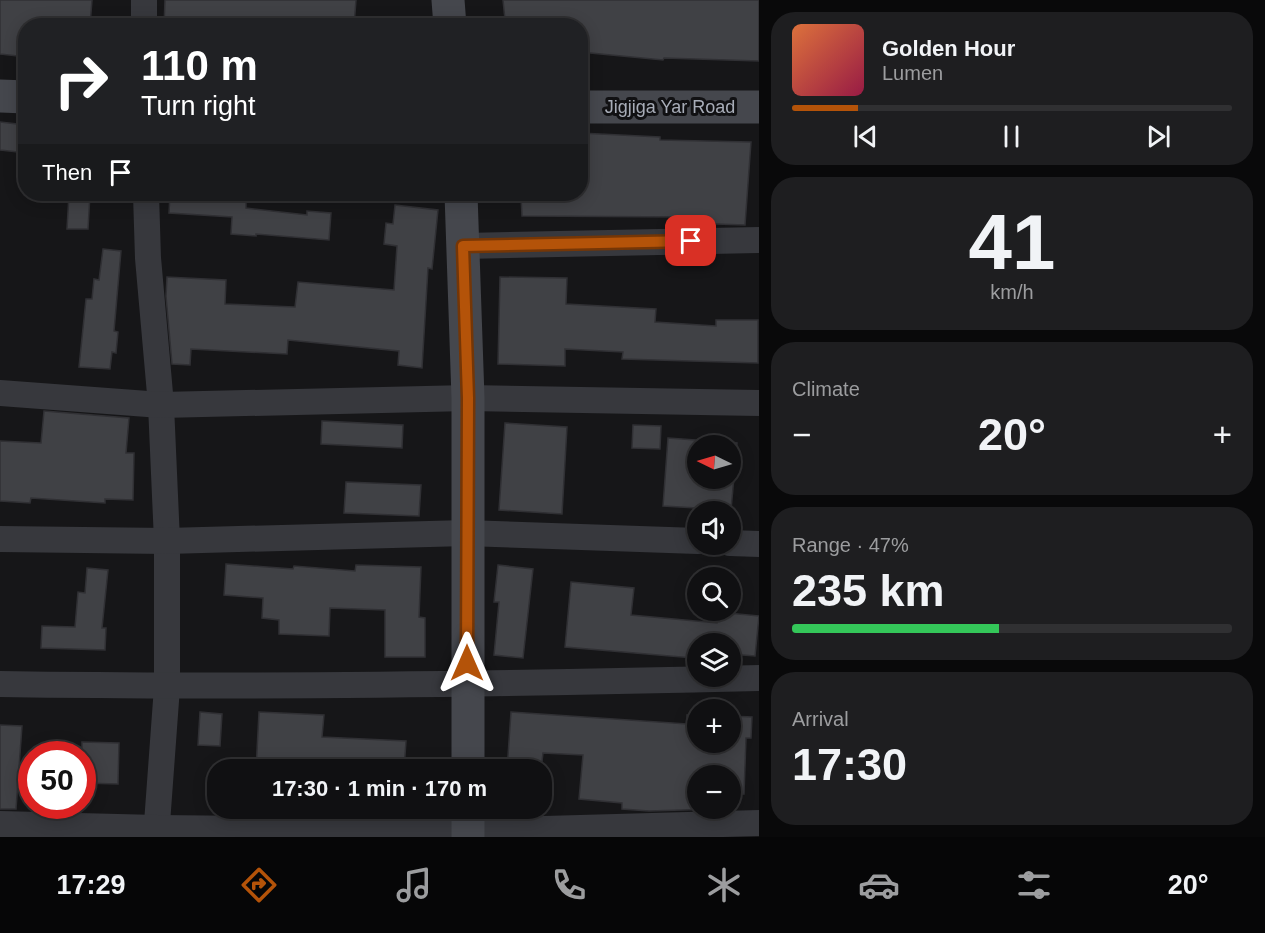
<!DOCTYPE html>
<meta charset="utf-8">
<style>
:root{--surface:#101012;--page:#1e1e20;--text:#f1f3f6;--muted:#9c9d9f;--line:#303032;--accent:#b45309}
body{margin:0;font-family:Helvetica,sans-serif;background:var(--page);color:var(--text);height:100vh;display:flex;flex-direction:column;font-size:22px;white-space:nowrap}
*{box-sizing:border-box;margin:0}
p{font-size:20px;color:var(--muted)}
.icon{flex:none;width:33px;height:33px;fill:none;stroke:currentColor;stroke-width:2;stroke-linecap:round;stroke-linejoin:round}
.map{position:relative;flex:1;overflow:hidden}
.panel{display:flex;flex-direction:column;gap:12px;padding:12px;background:#09090a;width:506px}
.panel>*{flex:none}
.banner{position:absolute;left:18px;top:18px;width:570px;height:183px;border-radius:24px;box-shadow:0 3px 15px #0003,0 0 0 2px var(--line);background:#202124;color:#fff;overflow:hidden}
.needle{width:39px;rotate:275deg}
.buttons{position:absolute;left:687px;top:435px;display:grid;gap:12px}
.buttons a{display:grid;place-items:center;width:54px;height:54px;border-radius:50%;background:var(--surface);box-shadow:0 3px 15px #0003,0 0 0 2px var(--line);font-size:30px}
.speed{position:absolute;left:18px;top:741px;display:flex;gap:12px;font-size:30px;font-weight:700;text-align:center}
.speed>*{display:grid;place-content:center;width:78px;height:78px;border-radius:50%;background:var(--surface);box-shadow:0 3px 15px #0003,0 0 0 2px var(--line);line-height:1}
.speed .limit{border:9px solid #d22;background:#fff;color:#111}
.pin{position:absolute;display:grid;place-items:center;width:51px;height:51px;color:#fff;margin:-26px;border-radius:12px;box-shadow:0 3px 9px #0006}
.me{position:absolute;width:66px;margin:-33px;rotate:0deg;stroke-linejoin:round;filter:drop-shadow(0 0 4px #0008)}
.turn{display:flex;align-items:center;gap:21px;height:126px;padding:0 24px;font-size:27px}
.turn .icon{width:78px;height:78px;stroke-width:2.5}
.turn b{display:block;font-size:42px;line-height:51px}
.then{display:flex;align-items:center;height:57px;padding:0 24px;background:#0003;gap:12px;font-size:22px}
.big{font-size:45px;font-weight:800;line-height:1.1}
.panel .widget{flex:1;display:flex;flex-direction:column;justify-content:center;gap:9px;min-width:0;padding:0 21px;border-radius:24px;background:var(--page)}
.panel .dial{align-items:center;gap:0}
.dial b{font-size:78px;line-height:1}
.song{display:flex;align-items:center;gap:18px}
.cover{width:72px;height:72px;border-radius:9px;background:linear-gradient(135deg,hsl(20 70% 55%),hsl(340 70% 35%))}
.played{height:6px;border-radius:3px;background:linear-gradient(90deg,var(--accent) 15%,var(--line) 15%)}
.keys{display:flex;justify-content:space-around;direction:ltr}
.heat{display:flex;justify-content:space-between;align-items:center;font-size:33px;direction:ltr}
.charge{height:9px;border-radius:4px;background:linear-gradient(90deg,#34c759 47%,var(--line) 0)}
.trip{position:absolute;left:207px;top:759px;width:345px;height:60px;border-radius:24px;background:var(--surface);box-shadow:0 3px 15px #0003,0 0 0 2px var(--line);font-weight:800;line-height:60px;text-align:center}
.tabs{display:flex;height:96px;justify-content:space-around;align-items:center;background:#060607;color:var(--muted)}
.tabs .icon{width:42px;height:42px}
.tabs .selected{color:var(--accent)}
.tabs b{font-size:27px;color:var(--text)}
main{display:flex;flex:1;min-height:0}
.map>svg:first-child{display:block}
.building{fill:#404145;stroke:#303034;stroke-width:1.5;fill-rule:evenodd}
.lines{fill:none;stroke-linecap:round;stroke-linejoin:round}
.street{stroke:#37383d;stroke-width:26}
.secondary{stroke:#45474d;stroke-width:33}
.route-casing{stroke:#753606;stroke-width:15}
.route{stroke:#b45309;stroke-width:10}
.labels{text-anchor:middle;stroke-width:6;stroke-linejoin:round;paint-order:stroke}
.street-label{font-size:18px;fill:#a8adb8;stroke:#111113}
</style>
<main>
<div class="map">
<svg width="760" height="837" viewBox="0 0 760 837">
<rect width="100%" height="100%" fill="#161618"/>
<g class="building">
<path d="M 0,0 L 92,0 L 90,26 L 26,26 L 26,57 L 0,54 Z"/>
<path d="M 165,0 L 356,0 L 354,26 L 164,26 Z"/>
<path d="M 503,0 L 759,0 L 759,61 L 664,58 L 663,60 L 580,52 L 580,26 L 524,26 L 525,19 L 505,20 Z"/>
<path d="M 0,122 L 26,125 L 26,153 L 0,150 Z"/>
<path d="M 580,133 L 660,137 L 660,140 L 751,142 L 745,225 L 686,223 L 686,217 L 522,216 L 521,197 L 571,196 L 571,194 L 580,194 Z"/>
<path d="M 69,194 L 90,194 L 88,229 L 67,229 Z"/>
<path d="M 170,194 L 246,194 L 246,208 L 307,215 L 307,211 L 331,213 L 329,240 L 256,234 L 256,236 L 231,234 L 232,217 L 169,213 Z"/>
<path d="M 395,205 L 438,210 L 432,269 L 428,268 L 422,368 L 398,365 L 399,351 L 288,340 L 287,354 L 191,349 L 190,365 L 172,364 L 166,296 L 167,277 L 226,280 L 225,304 L 295,307 L 298,282 L 394,290 L 397,246 L 384,244 L 386,223 L 393,224 Z"/>
<path d="M 103,249 L 121,251 L 114,331 L 118,332 L 116,353 L 112,352 L 110,369 L 79,367 L 86,299 L 92,299 L 94,279 L 99,280 Z"/>
<path d="M 500,277 L 567,278 L 566,304 L 656,309 L 655,322 L 716,326 L 716,320 L 758,320 L 758,363 L 622,359 L 623,352 L 565,349 L 565,366 L 498,364 Z"/>
<path d="M 44,411 L 129,418 L 126,453 L 134,453 L 133,500 L 105,499 L 105,503 L 31,498 L 30,503 L 0,501 L 0,441 L 41,443 Z"/>
<path d="M 322,421 L 403,425 L 402,448 L 321,444 Z"/>
<path d="M 505,423 L 567,427 L 562,514 L 499,510 Z"/>
<path d="M 633,425 L 661,426 L 660,449 L 632,448 Z"/>
<path d="M 668,438 L 737,443 L 731,510 L 663,506 ZM 698,446 L 730,446 L 730,478 L 698,478 Z"/>
<path d="M 346,482 L 421,485 L 419,516 L 344,513 Z"/>
<path d="M 226,564 L 293,569 L 294,566 L 355,571 L 356,565 L 421,567 L 419,617 L 425,618 L 425,657 L 385,657 L 385,610 L 330,608 L 329,636 L 279,634 L 279,620 L 262,618 L 263,598 L 224,595 Z"/>
<path d="M 498,565 L 533,569 L 523,658 L 494,655 L 499,602 L 494,602 Z"/>
<path d="M 87,568 L 108,570 L 102,628 L 106,628 L 105,650 L 41,648 L 42,626 L 75,627 L 78,592 L 85,593 Z"/>
<path d="M 571,582 L 634,588 L 631,615 L 717,623 L 718,612 L 759,616 L 755,656 L 730,654 L 730,644 L 694,644 L 693,658 L 565,647 Z"/>
<path d="M 200,712 L 222,714 L 220,746 L 198,745 Z"/>
<path d="M 259,712 L 324,715 L 322,737 L 406,741 L 404,770 L 256,770 Z"/>
<path d="M 511,712 L 687,724 L 687,715 L 698,715 L 698,742 L 730,742 L 730,716 L 752,717 L 751,738 L 746,738 L 744,794 L 730,794 L 730,776 L 698,776 L 698,808 L 715,809 L 649,811 L 622,809 L 622,803 L 579,799 L 583,755 L 543,753 L 541,770 L 507,770 Z"/>
<path d="M 0,725 L 22,726 L 16,809 L 0,809 Z"/>
<path d="M 82,742 L 119,743 L 118,784 L 82,783 Z"/>
</g>
<g class="lines">
<g class="street">
<path d="M 144,26 L 144,0"/>
<path d="M 146,194 L 148,258 L 161,405 L 167,541 L 167,687 L 156,837"/>
<path d="M 463,246 L 760,240"/>
<path d="M 0,393 L 161,405 L 468,398 L 760,403"/>
<path d="M 0,539 L 167,541 L 466,533 L 698,541"/>
<path d="M 730,543 L 760,544"/>
<path d="M 0,684 C 253,688 506,684 760,678"/>
<path d="M 0,824 L 157,828 L 468,831 L 760,823"/>
</g>
<g class="secondary">
<path d="M 448,0 L 450,26"/>
<path d="M 0,96 L 26,97"/>
<path d="M 580,107 L 760,107"/>
<path d="M 461,194 L 468,398 L 468,770"/>
<path d="M 468,808 L 468,837"/>
</g>
</g>
<g class="lines">
<defs>
<path id="route" d="M 467,663 L 468,398 L 463,246 L 691,241"/>
</defs>
<use href="#route" class="route-casing"/>
<use href="#route" class="route"/>
</g>
<g class="labels">
<g class="street-label">
<text x="670" y="113">Jigjiga Yar Road</text>
</g>
</g>
</svg>
<div class="buttons">
<a><svg class="needle" viewBox="-14 -14 28 28"><path d="M0-13l5 13h-10z" fill="#e53935"/><path d="M0 13l5-13h-10z" fill="#9c9d9f"/></svg></a>
<a><svg class="icon" aria-label="sound" viewBox="0 0 24 24"><path d="M4 9h4l5-4v14l-5-4H4zM17 9q2 3 0 6"/></svg></a>
<a><svg class="icon" aria-label="search" viewBox="0 0 24 24"><circle cx="10" cy="10" r="6"/><path d="M15 15l6 6"/></svg></a>
<a><svg class="icon" aria-label="layers" viewBox="0 0 24 24"><path d="M12 4l9 5-9 5-9-5zM3 14l9 5 9-5"/></svg></a>
<a>+</a>
<a>−</a>
</div>
<div class="speed"><div class="limit">50</div></div>
<div class="pin" style="left:691px;top:241px;background:#d93025"><svg class="icon" aria-label="arrive" viewBox="0 0 24 24"><path d="M6 21V4h12l-3 4 3 4H6"/></svg></div>
<svg class="me" style="left:467px;top:663px" viewBox="-20 -20 40 40"><path d="M0-17L14 15 0 8-14 15z" fill="#b45309" stroke="#fff" stroke-width="4"/></svg>
<div class="trip">17:30 · 1 min · 170 m</div>
<div class="banner">
<div class="turn"><svg class="icon" aria-label="right" viewBox="0 0 24 24"><path d="M7 20v-9h11M14 6l5 5-5 5"/></svg><div><b>110 m</b>Turn right</div></div>
<div class="then">Then<svg class="icon" aria-label="arrive" viewBox="0 0 24 24"><path d="M6 21V4h12l-3 4 3 4H6"/></svg></div>
</div>
</div>
<section class="panel">
<div class="widget">
<div class="song"><i class="cover"></i><div><b>Golden Hour</b><p>Lumen</p></div></div>
<div class="played"></div>
<div class="keys"><svg class="icon" aria-label="previous" viewBox="0 0 24 24"><path d="M18 5L8 12l10 7zM5 5v14"/></svg><svg class="icon" aria-label="pause" viewBox="0 0 24 24"><path d="M8 5v14M16 5v14"/></svg><svg class="icon" aria-label="next" viewBox="0 0 24 24"><path d="M6 5l10 7-10 7zM19 5v14"/></svg></div>
</div>
<div class="widget dial"><b>41</b><p>km/h</p></div>
<div class="widget"><p>Climate</p>
<div class="heat"><a>−</a><b class="big">20°</b><a>+</a></div>
</div>
<div class="widget"><p>Range · 47%</p><b class="big">235 km</b><div class="charge"></div></div>
<div class="widget"><p>Arrival</p><b class="big">17:30</b></div>
</section>
</main>
<nav class="tabs">
<b>17:29</b>
<svg class="icon selected" aria-label="directions" viewBox="0 0 24 24"><path d="M12 3l9 9-9 9-9-9zM9 14v-3h6M13 9l2 2-2 2"/></svg>
<svg class="icon" aria-label="music" viewBox="0 0 24 24"><path d="M9 18V5l10-2v13"/><circle cx="6" cy="18" r="3"/><circle cx="16" cy="16" r="3"/></svg>
<svg class="icon" aria-label="phone" viewBox="0 0 24 24"><path d="M5 4h4l2 5-3 2q2 4 5 5l2-3 5 2v4C11 20 4 13 5 4z"/></svg>
<svg class="icon" aria-label="climate" viewBox="0 0 24 24"><path d="M12 3v18M4 7l16 10M4 17L20 7"/></svg>
<svg class="icon" aria-label="car" viewBox="0 0 24 24"><path d="M5 17H2v-5l4-1 3-4h7l3 4 3 1v5h-3M9 17h6M6 11h13"/><circle cx="7" cy="17" r="2"/><circle cx="17" cy="17" r="2"/></svg>
<svg class="icon" aria-label="filters" viewBox="0 0 24 24"><path d="M4 7h16M4 17h16"/><circle cx="9" cy="7" r="2"/><circle cx="15" cy="17" r="2"/></svg>
<b>20°</b>
</nav>
